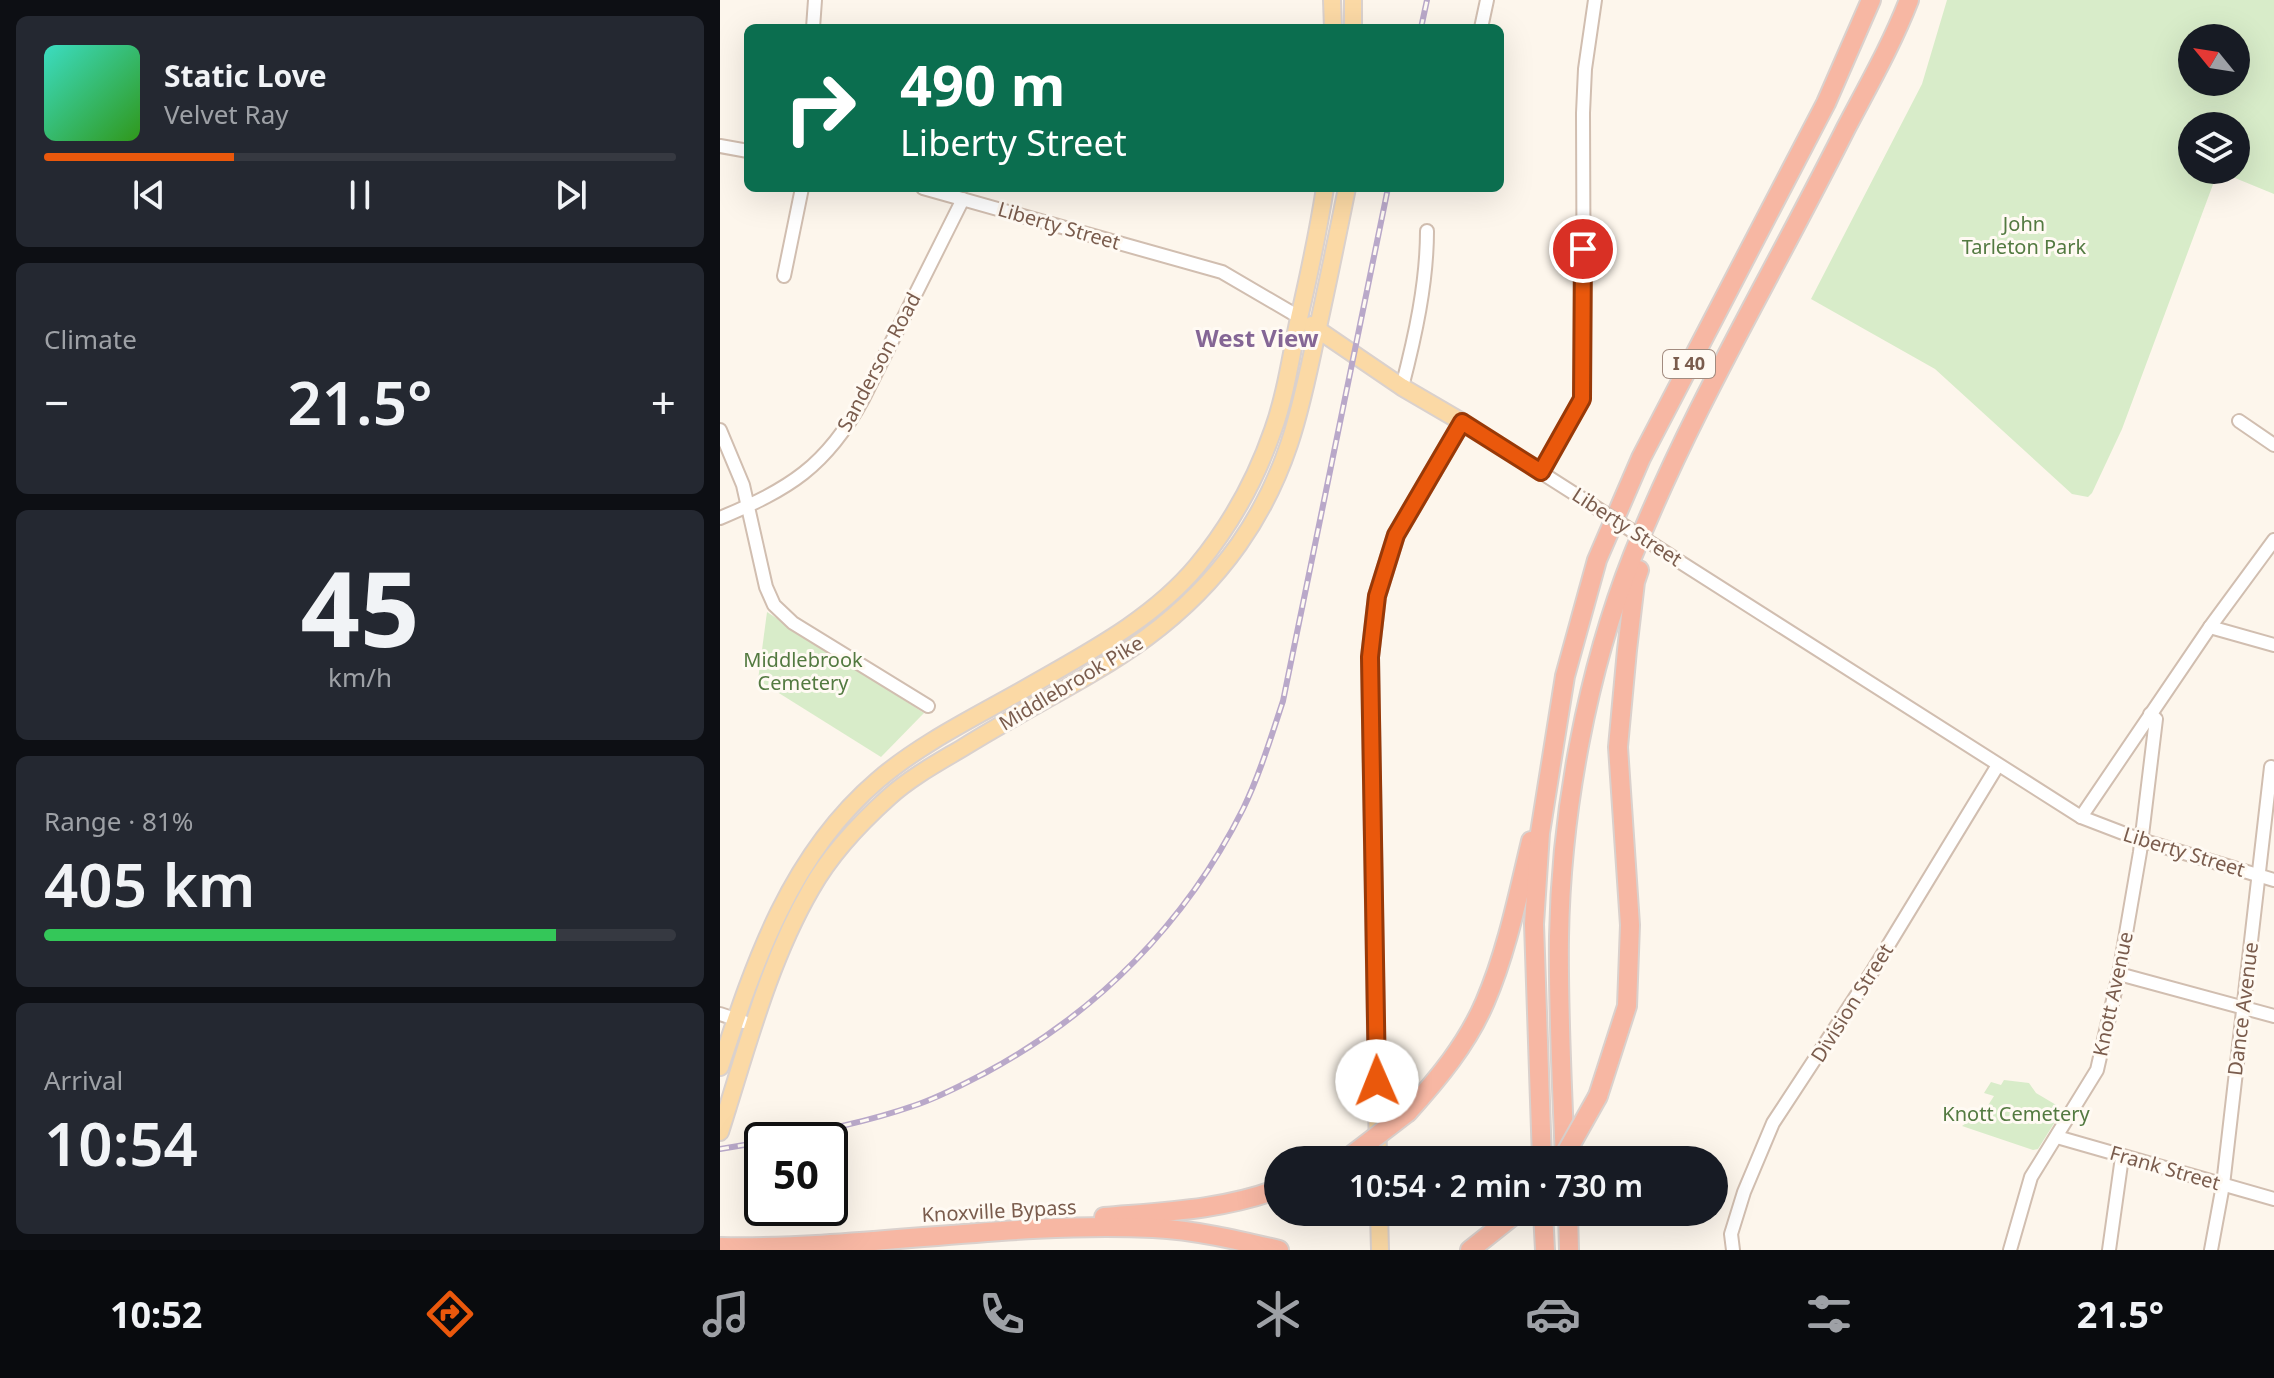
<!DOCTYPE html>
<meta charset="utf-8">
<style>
:root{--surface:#171b24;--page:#242831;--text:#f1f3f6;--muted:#9ea1a6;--line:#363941;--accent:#ea580c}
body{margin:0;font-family:"Noto Sans",sans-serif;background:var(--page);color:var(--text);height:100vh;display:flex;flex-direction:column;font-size:30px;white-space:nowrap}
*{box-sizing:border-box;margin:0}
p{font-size:26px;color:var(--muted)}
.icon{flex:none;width:44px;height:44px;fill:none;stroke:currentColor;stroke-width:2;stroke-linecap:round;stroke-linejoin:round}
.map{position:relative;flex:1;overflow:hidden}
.panel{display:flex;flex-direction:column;gap:16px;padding:16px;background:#0d0f14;width:720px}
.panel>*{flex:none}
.guide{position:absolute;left:24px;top:24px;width:760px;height:168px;border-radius:12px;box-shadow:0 8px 32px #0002;background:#0b6e4f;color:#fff;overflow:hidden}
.needle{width:52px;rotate:300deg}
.buttons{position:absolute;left:1458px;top:24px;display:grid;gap:16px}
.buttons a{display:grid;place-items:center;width:72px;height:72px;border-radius:50%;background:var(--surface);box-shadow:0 8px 32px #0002;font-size:40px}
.speed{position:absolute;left:24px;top:1122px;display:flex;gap:16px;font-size:40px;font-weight:700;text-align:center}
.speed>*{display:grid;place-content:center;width:104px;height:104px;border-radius:50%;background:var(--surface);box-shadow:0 8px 32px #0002;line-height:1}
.speed .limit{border:4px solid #111;border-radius:12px;background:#fff;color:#111}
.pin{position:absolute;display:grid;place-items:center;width:68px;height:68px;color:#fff;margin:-34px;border:4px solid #fff;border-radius:50%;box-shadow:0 2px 8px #0007}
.me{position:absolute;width:88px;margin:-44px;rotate:359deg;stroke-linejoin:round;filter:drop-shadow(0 0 6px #0008)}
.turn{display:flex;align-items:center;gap:28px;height:168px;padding:0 24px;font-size:36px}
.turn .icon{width:104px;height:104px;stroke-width:2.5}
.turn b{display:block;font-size:56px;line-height:68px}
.big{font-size:60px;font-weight:600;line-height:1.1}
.panel .tile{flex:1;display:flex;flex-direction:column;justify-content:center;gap:12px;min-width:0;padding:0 28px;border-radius:12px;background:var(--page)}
.panel .dial{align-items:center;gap:0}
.dial b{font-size:104px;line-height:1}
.song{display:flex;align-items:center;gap:24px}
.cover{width:96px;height:96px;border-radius:12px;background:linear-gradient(135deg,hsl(170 70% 55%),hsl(110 70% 35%))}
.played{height:8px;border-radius:4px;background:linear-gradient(90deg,var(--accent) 30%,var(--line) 30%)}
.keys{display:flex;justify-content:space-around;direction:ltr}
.heat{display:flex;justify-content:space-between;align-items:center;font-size:44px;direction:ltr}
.charge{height:12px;border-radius:6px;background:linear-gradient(90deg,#34c759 81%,var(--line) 0)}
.trip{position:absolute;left:544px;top:1146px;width:464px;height:80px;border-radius:40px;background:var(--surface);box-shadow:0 8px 32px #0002;font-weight:600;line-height:80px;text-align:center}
.menu{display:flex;height:128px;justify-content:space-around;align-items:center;background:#090b0e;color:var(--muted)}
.menu .icon{width:56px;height:56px}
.menu .current{color:var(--accent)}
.menu b{font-size:36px;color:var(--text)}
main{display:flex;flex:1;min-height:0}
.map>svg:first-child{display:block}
.green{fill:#d8ecc9;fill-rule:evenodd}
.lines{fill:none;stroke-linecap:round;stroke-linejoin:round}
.minor-casing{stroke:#d1beb0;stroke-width:16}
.major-casing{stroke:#dad1cd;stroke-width:20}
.highway-casing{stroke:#dad1cd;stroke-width:22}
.minor{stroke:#fff;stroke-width:12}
.major{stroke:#fbd9a5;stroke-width:16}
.highway{stroke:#f7b7a3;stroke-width:18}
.rail-casing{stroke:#b9a8c9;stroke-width:6}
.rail{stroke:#fffaf3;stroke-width:3;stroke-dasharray:9;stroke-linecap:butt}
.minor-bridge-casing{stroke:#d1beb0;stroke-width:16;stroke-linecap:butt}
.highway-bridge-casing{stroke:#dad1cd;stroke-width:22;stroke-linecap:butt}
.minor-bridge{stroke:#fff;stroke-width:12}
.highway-bridge{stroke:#f7b7a3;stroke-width:18}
.route-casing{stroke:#983908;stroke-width:20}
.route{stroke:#ea580c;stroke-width:14}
.labels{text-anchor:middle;stroke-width:6;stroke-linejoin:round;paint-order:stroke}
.shield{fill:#fffaf3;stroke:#a28b7f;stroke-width:2}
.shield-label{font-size:18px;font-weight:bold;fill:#7a5c4d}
.park-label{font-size:20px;fill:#537a41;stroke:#fffaf3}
.street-label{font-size:20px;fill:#7a5c4d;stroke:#fffaf3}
.quarter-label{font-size:24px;font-weight:bold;fill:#846695;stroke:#fffaf3}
</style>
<main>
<section class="panel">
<div class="tile">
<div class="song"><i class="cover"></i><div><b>Static Love</b><p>Velvet Ray</p></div></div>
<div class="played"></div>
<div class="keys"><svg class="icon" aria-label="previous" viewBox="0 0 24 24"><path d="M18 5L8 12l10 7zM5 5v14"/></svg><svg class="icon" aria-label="pause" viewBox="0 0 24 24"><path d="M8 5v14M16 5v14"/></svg><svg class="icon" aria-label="next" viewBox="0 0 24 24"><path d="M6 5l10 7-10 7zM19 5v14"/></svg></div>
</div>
<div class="tile"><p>Climate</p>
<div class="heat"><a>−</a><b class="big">21.5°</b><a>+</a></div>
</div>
<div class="tile dial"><b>45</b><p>km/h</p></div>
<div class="tile"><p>Range · 81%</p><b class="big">405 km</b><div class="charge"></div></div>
<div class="tile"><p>Arrival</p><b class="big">10:54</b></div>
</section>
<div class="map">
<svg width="1554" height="1250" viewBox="0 0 1554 1250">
<rect width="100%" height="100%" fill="#fdf6ec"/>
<g class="green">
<path d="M 1227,0 L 1554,0 L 1554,194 L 1498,171 L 1402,429 L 1372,493 L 1368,497 L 1352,494 L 1215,369 L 1091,299 L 1202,84 ZM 1472,38 L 1516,38 L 1516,82 L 1472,82 ZM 1472,126 L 1516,126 L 1516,170 L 1472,170 Z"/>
<path d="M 47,612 L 204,713 L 161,757 L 38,680 Z"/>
<path d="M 1284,1080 L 1309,1083 L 1316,1093 L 1343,1109 L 1318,1149 L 1313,1150 L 1242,1126 L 1265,1110 L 1274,1096 L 1264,1093 L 1271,1082 L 1281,1085 Z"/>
</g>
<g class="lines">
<defs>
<g id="minor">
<path d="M 93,28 L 95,0"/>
<path d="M 761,28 L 767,0"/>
<path d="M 0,146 L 28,151"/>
<path d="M 203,188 L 502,272 L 579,317"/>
<path d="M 64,276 L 82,188"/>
<path d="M 682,387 C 695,337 707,283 707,231"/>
<path d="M 1519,421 L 1554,445"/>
<path d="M 742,422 L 869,503"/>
<path d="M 0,430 L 23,485 L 46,587 L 54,605 L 73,623 L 208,706"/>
<path d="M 821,472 L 856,413 L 864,384 L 863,113 L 865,69 L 875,0"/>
<path d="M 0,518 C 69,489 106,467 143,399 L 243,199"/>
<path d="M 957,560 L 1361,817 L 1421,840 L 1554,880"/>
<path d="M 1490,627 L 1554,645"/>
<path d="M 1361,817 L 1490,627 L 1554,540"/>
<path d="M 1399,974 L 1554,1016"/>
<path d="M 0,1014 L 24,1022"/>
<path d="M 1337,1137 L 1554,1199"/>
<path d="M 1013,1250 L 1011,1234 L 1024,1192 L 1053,1123 L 1152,972 L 1278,765"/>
<path d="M 1290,1250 L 1311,1177 L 1377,1070 L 1399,974 L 1420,852 L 1436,719 L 1430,714"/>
<path d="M 1389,1250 L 1402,1157"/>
<path d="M 1491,1250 L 1503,1185 L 1551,767"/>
</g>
<g id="major">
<path d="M 612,0 L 613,28"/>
<path d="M 633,0 L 633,28"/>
<path d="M 591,325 L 682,387 L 742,422 L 676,535 L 657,596 L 650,657 L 658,1160"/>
<path d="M 0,1067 C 35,961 70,855 158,780 C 200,744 253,718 301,691 C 363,655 430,622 477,566 C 510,526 536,479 553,430 C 566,394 571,355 579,318 C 589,275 598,232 605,188"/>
<path d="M 0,1132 C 26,1051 48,963 91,889 C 110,855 140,823 169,797 C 191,777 219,762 244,747 C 348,682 445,649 519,544 C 566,477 580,414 596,336 C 607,287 617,237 627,188"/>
<path d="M 659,1212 L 660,1250"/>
</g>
<g id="highway">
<path d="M 878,1096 L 907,1006 L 910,925 L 898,747 L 907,650 L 915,582 L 919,570"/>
<path d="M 688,1112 C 718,1079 747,1044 765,1002 C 787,951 798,895 811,841"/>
<path d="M 822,1160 L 814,924 L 820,833 L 845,676 L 877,560 L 921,458 L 1106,103 L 1151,0"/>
<path d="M 845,1160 C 842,1086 838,1011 839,937 C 841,812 867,671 913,555 C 972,408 1055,270 1126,128 C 1148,86 1172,44 1189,0"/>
<path d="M 823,1212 L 825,1250"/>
<path d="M 848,1212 L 849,1250"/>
<path d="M 384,1217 C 442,1212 503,1210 558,1189"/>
<path d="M 0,1247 C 144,1250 288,1221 433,1228 C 475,1230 517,1240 559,1250"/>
<path d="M 750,1250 L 798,1212"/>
</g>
</defs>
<use href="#minor" class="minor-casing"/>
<use href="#major" class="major-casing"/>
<use href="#highway" class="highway-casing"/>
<use href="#minor" class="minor"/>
<use href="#major" class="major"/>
<use href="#highway" class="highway"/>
<defs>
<g id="rail">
<path d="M 701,28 L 707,0"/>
<path d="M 52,1140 C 100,1131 147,1122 193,1106 C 218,1098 242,1085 265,1073 C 377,1013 466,923 523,809 C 540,774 551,737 563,701 L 668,188"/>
<path d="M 0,1149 L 42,1142"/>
</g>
</defs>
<use href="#rail" class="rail-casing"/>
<use href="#rail" class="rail"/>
<defs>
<path id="minor-bridge" d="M 869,503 L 957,560"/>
<g id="highway-bridge">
<path d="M 628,1158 L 688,1112"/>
<path d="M 842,1160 L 878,1096"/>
</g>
</defs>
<use href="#minor-bridge" class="minor-bridge-casing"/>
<use href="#highway-bridge" class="highway-bridge-casing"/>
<use href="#minor-bridge" class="minor-bridge"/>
<use href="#highway-bridge" class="highway-bridge"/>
</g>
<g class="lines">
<defs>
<path id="route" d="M 657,1081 L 650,657 L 657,596 L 676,535 L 742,422 L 821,472 L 862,399 L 863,249"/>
</defs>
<use href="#route" class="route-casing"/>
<use href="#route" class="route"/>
</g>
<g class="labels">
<rect class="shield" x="943" y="350" width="52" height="28" rx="6"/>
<g class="shield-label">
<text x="969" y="370">I 40</text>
</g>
<g class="park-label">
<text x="1304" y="231">John<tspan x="1304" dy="23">Tarleton Park</tspan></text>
<text x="83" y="667">Middlebrook<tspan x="83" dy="23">Cemetery</tspan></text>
<text x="1296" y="1121">Knott Cemetery</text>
</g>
<g class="street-label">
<text transform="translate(339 226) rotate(16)" y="7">Liberty Street</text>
<text transform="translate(159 362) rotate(-62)" y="7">Sanderson Road</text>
<text transform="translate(907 527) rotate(33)" y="7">Liberty Street</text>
<text transform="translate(351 683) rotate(-31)" y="7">Middlebrook Pike</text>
<text transform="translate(1464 852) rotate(17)" y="7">Liberty Street</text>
<text transform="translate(1393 994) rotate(-78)" y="7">Knott Avenue</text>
<text transform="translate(1132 1003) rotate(-58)" y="7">Division Street</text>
<text transform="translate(1523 1009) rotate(-83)" y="7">Dance Avenue</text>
<text transform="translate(1445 1168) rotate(16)" y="7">Frank Street</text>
<text transform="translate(279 1211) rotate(-3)" y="7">Knoxville Bypass</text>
</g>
<g class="quarter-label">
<text x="537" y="347">West View</text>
</g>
</g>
</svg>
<div class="buttons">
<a><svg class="needle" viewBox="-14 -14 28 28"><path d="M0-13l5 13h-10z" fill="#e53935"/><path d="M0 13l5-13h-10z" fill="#9ea1a6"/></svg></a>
<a><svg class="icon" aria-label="layers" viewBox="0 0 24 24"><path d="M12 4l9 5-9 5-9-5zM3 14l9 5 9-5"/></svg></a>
</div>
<div class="speed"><div class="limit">50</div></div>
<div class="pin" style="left:863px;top:249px;background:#d93025"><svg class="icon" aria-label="arrive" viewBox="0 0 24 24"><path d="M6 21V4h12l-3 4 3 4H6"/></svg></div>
<svg class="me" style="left:657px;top:1081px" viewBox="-20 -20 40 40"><circle r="19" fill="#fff"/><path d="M0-13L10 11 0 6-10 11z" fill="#ea580c"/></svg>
<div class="trip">10:54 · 2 min · 730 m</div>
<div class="guide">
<div class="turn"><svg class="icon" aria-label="right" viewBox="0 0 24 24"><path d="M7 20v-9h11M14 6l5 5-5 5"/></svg><div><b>490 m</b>Liberty Street</div></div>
</div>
</div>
</main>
<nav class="menu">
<b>10:52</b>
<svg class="icon current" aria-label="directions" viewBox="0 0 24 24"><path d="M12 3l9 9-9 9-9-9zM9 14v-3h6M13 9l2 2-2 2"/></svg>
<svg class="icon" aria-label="music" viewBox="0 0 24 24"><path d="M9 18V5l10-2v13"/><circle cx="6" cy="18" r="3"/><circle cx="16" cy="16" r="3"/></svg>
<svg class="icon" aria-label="phone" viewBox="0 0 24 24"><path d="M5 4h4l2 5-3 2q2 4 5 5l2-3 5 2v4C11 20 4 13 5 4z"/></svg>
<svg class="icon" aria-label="climate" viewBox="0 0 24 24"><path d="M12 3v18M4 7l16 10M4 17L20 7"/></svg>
<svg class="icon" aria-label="car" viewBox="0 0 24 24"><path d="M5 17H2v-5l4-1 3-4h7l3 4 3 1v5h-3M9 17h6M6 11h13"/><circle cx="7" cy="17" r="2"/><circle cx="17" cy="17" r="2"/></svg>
<svg class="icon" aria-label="filters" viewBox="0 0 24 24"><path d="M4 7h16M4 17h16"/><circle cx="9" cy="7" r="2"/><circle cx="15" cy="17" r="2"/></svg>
<b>21.5°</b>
</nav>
